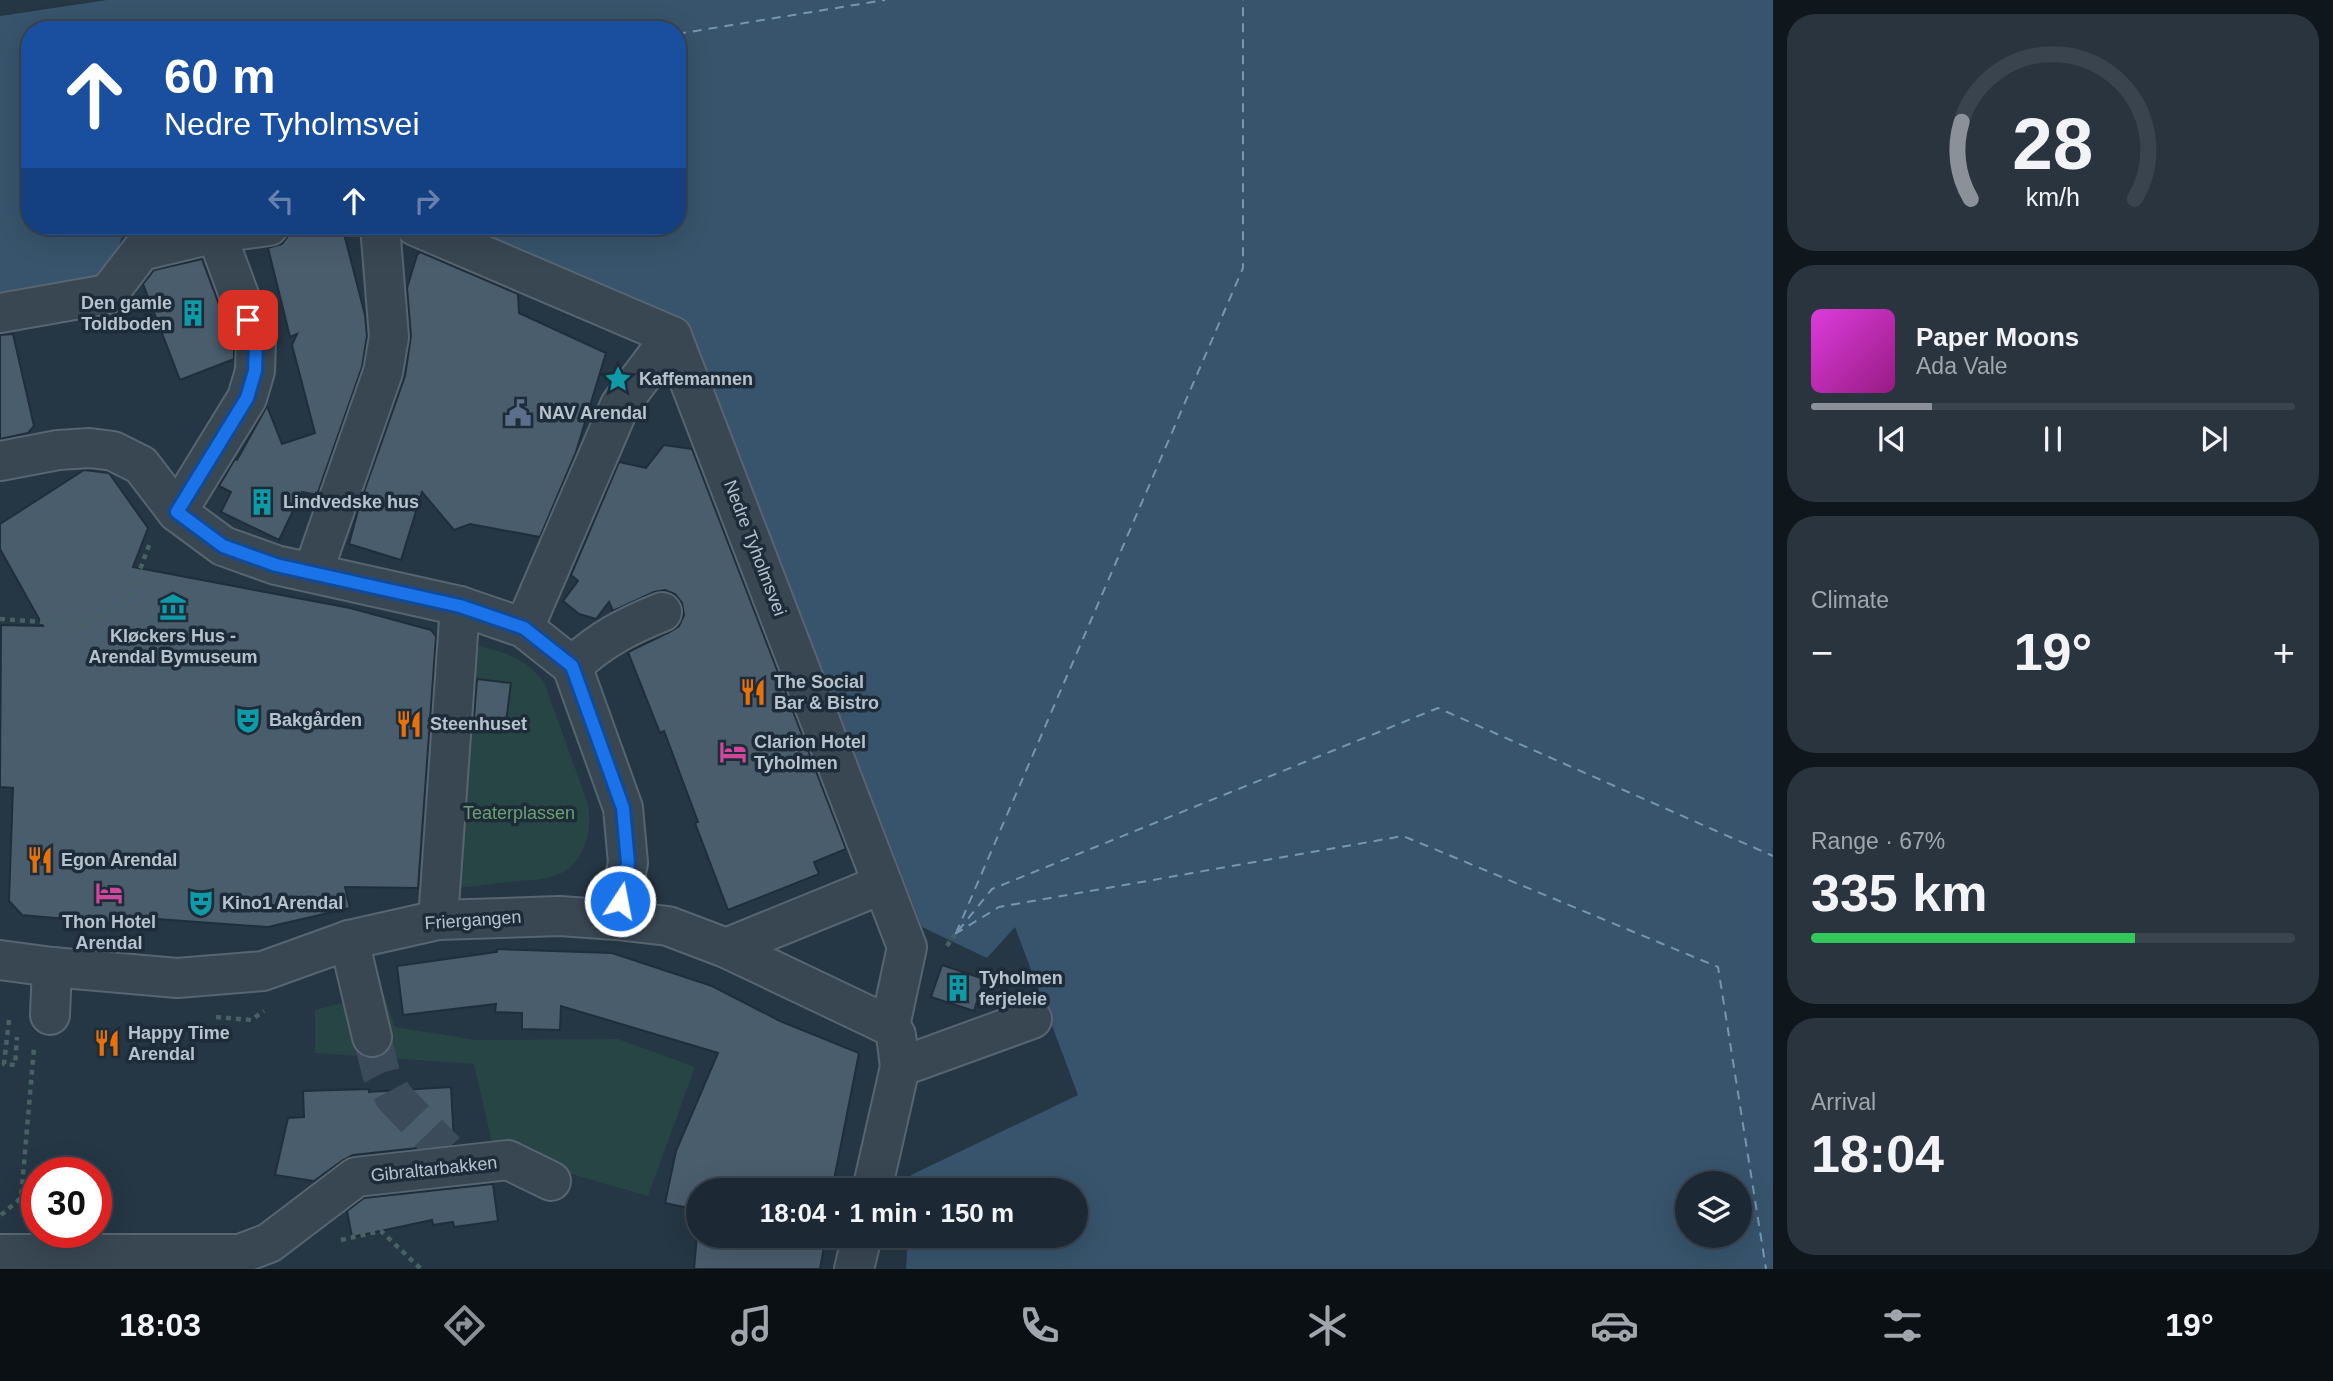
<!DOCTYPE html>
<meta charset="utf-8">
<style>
:root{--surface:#1c2833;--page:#29343f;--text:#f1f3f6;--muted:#a0a6ac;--line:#3a444e;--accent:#8c9099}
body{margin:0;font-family:Arial,sans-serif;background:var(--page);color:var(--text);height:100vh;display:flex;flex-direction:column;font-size:26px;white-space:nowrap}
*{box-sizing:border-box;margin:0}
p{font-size:23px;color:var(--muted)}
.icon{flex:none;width:38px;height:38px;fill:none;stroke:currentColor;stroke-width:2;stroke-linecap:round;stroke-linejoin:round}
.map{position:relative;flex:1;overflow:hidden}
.details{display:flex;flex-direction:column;gap:14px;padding:14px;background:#0f161c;width:560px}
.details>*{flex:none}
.guide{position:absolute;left:21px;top:21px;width:665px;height:214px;border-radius:28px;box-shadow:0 7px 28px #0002,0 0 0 2px var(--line);background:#1a4fa0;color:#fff;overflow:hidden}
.tools{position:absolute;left:1675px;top:1171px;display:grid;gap:14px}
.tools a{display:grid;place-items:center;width:77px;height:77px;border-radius:50%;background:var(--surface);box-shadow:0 7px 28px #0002,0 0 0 2px var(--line);font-size:35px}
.speed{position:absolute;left:21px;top:1157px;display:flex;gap:14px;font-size:35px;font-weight:700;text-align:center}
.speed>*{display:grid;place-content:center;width:91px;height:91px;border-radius:50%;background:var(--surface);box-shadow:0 7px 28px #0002,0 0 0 2px var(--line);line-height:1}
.speed .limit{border:10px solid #d22;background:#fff;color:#111}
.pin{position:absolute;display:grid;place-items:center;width:60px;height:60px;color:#fff;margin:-30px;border-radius:14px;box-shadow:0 4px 10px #0006}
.me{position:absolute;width:77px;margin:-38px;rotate:11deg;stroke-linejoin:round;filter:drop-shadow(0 0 5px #0008)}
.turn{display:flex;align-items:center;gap:24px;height:147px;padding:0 28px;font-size:32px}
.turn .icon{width:91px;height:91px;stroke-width:2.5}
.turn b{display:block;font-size:49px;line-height:60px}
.lanes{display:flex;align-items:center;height:66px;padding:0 28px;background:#0003;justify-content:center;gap:35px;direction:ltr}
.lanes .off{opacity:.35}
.big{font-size:52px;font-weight:700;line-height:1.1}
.details .tile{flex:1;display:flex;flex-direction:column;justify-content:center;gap:10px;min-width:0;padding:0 24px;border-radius:28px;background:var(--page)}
.details .dial{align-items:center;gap:0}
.dial svg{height:182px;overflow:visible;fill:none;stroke:var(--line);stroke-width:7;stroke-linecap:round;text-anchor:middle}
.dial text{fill:var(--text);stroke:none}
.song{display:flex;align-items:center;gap:21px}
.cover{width:84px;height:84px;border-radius:10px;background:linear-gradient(135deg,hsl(300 70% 55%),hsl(310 70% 35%))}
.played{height:7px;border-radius:4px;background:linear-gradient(90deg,var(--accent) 25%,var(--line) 25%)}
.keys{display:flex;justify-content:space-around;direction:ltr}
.heat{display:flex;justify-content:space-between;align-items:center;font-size:38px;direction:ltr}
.charge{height:10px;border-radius:5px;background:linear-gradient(90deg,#34c759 67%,var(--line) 0)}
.trip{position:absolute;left:686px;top:1178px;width:402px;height:70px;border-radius:35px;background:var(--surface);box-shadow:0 7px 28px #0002,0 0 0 2px var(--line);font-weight:700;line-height:70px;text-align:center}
.menu{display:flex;height:112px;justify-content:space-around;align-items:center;background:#0b1014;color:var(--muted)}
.menu .icon{width:49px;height:49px}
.menu .current{color:var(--accent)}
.menu b{font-size:32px;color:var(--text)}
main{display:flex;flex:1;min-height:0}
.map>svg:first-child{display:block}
.green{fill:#274545}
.water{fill:#37546c;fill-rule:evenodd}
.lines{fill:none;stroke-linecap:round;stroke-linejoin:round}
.ferry{stroke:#7496b2;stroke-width:2;stroke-dasharray:9 7;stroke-linecap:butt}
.building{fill:#4a5d6d;stroke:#202e3b;stroke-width:2}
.minor-tunnel{stroke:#3b4b59;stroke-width:38;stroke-dasharray:38 19;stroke-linecap:butt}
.minor-casing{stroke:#576571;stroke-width:42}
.path{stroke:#476262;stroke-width:4.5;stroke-dasharray:5 5;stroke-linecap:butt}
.minor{stroke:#394753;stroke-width:38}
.route-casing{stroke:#114b97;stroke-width:18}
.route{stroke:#1a73e8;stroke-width:12}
.labels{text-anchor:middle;stroke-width:7;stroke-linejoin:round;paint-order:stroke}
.poi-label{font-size:18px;font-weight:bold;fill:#b6c2cd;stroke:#1e2c39;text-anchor:start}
.street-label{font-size:18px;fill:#b6c2cd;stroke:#1e2c39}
.park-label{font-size:18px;fill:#6ca072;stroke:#1e2c39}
</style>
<main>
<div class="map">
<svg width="1773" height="1269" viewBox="0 0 1773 1269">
<rect width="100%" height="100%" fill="#253644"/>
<g class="green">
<path d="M 468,643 C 501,652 522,654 544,682 L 588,804 C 593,829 585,863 559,874 C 546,880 530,880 516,881 C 493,884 469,887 446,889 Z"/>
<path d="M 383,992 L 395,1027 L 476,1040 L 618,1039 L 695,1067 L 648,1196 L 494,1152 L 474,1064 L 315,1053 L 315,1010 Z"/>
</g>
<path class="water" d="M 107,0 L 1773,0 L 1773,1269 L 906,1269 L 908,1236 L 1076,1236 L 1076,1190 L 910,1190 L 911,1175 L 1078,1095 L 1015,927 L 987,958 L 922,927 L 690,329 L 465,226 L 677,226 L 677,30 L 30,30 L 30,226 L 142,226 L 123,232 L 111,276 L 0,294 L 0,16 ZM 1687,1183 L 1740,1183 L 1740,1236 L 1687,1236 Z"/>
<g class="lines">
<g class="ferry">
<path d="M 677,34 L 885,0"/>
<path d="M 958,931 L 992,889 L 1438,708 L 1773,856"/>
<path d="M 956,933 L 1243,268 L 1243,0"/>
<path d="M 955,934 L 999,907 L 1403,836 L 1718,967 L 1766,1269"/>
</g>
</g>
<g class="building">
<path d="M 324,226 L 342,226 L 365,315 L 367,336 L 362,367 L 317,495 L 302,492 L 279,540 L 221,512 L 231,492 L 219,486 L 235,459 L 237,460 L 267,406 L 282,444 L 315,433 L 292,345 L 297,334 L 290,337 L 268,248 L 282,244 L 289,235 Z"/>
<path d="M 420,252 L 518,294 L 519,313 L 606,353 L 576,452 L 540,537 L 470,524 L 454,530 L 422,492 L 401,560 L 349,544 L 360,503 L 405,376 L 411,336 L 407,288 L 417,255 Z"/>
<path d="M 202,259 L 234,345 L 234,359 L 180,380 L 143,284 L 154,270 Z"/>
<path d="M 13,334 L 34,426 L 28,433 L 0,439 L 0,335 Z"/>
<path d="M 664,445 L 692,449 L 846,849 L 814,862 L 819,874 L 728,910 L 695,823 L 698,822 L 664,731 L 660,733 L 628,652 L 670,632 L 679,626 L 684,615 L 682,603 L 675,594 L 665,590 L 654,592 L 613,611 L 609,602 L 596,619 L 579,614 L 563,601 L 578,581 L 571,575 L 619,462 L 646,468 Z"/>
<path d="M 84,470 L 109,473 L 148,528 L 133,567 L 350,608 L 431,630 L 436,636 L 418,888 L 345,887 L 350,908 L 268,927 L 144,918 L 143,926 L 22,915 L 9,901 L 13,788 L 0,787 L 1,625 L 43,626 L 0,549 L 0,524 Z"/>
<path d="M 477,679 L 511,683 L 506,722 L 474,718 Z"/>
<path d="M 497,949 L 612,953 L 712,986 L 780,1021 L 859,1053 L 832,1190 L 698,1190 L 698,1210 L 665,1203 L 676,1151 L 718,1053 L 561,1006 L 560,1030 L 522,1029 L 522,1013 L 495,1012 L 496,1004 L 403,1015 L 397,966 L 497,952 Z"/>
<path d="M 942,965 L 984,979 L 974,1011 L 931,997 Z"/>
<path d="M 451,1087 L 454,1144 L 353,1155 L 343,1160 L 314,1181 L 275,1175 L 288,1118 L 304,1117 L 303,1091 L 369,1089 L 369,1092 Z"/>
<path d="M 493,1184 L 498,1221 L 454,1227 L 453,1222 L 433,1225 L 432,1220 L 352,1237 L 347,1211 L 364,1198 Z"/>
<path d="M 698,1225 L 698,1236 L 826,1236 L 820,1269 L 694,1269 Z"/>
</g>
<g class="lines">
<path class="minor-tunnel" d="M 372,1037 L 381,1073 L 394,1097 L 446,1151"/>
<defs>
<g id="minor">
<path d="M 415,226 L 672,336 L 907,947 L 890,1026"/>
<path d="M 0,313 L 108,294 L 141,251 L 216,233 L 269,226"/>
<path d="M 0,461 L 58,450 L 90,448 L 113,451 L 141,465 L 177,512 L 223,546 L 276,565 L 460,606 L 524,628 L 572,666 L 623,808 L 628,863 L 616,920"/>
<path d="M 177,512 L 247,398 L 255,371 L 256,341 L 216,233"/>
<path d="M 313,572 L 383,372 L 389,337 L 380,226"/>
<path d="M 524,628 L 620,405 L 672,336"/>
<path d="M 572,666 C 602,639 625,627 662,612"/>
<path d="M 438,920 L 460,606"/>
<path d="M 349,940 L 372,1037"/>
<path d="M 726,948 L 883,884"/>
<path d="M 0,960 L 52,967 L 177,978 L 263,971 L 349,940 L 438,920 L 560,916 L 616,920 L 668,926 L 726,948 L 890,1026"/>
<path d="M 50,1015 L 52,967"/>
<path d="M 900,1067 L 1032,1019"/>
<path d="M 872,1190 L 900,1067 L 896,1035 L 890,1026"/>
<path d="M 0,1254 L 240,1254 L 269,1243 L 356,1177 L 508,1160 L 551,1181"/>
<path d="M 854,1269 L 862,1236"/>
</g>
</defs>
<use href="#minor" class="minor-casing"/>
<g class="path">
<path d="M 0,619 L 87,625 L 128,602 L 151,540"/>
<path d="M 947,946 L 955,934"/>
<path d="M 216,1017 L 251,1020 L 264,1011"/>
<path d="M 9,1020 L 4,1064 L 15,1065 L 17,1037"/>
<path d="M 1,1215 L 21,1198 L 34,1048"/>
<path d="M 341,1240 L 381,1231 L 421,1269"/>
</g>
<use href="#minor" class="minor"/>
</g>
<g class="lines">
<defs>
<path id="route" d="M 248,320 L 256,341 L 255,371 L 247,398 L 177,512 L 223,546 L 276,565 L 460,606 L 524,628 L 572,666 L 623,808 L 628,863 L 620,901"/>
</defs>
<use href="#route" class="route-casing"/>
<use href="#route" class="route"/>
</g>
<defs>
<symbol id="building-bare" viewBox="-9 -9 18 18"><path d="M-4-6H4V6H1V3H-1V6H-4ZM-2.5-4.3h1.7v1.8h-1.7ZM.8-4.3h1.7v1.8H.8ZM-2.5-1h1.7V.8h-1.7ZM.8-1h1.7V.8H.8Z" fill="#0f9aa8" stroke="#1e2c39" stroke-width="2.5" paint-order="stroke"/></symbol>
<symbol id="sight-bare" viewBox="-9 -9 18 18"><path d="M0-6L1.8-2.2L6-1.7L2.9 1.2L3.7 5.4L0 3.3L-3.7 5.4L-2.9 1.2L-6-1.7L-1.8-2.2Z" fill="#0f9aa8" stroke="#1e2c39" stroke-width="2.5" paint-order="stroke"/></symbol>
<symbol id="civic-bare" viewBox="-9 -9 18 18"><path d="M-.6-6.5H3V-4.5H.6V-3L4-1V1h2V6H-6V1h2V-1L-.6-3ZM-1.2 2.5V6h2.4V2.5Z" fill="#5c6f8a" stroke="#1e2c39" stroke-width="2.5" paint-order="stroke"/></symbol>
<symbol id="museum-bare" viewBox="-9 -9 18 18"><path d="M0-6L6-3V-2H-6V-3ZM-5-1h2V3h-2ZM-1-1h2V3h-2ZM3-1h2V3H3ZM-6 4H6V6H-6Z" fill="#0f9aa8" stroke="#1e2c39" stroke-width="2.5" paint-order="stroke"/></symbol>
<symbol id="restaurant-bare" viewBox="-9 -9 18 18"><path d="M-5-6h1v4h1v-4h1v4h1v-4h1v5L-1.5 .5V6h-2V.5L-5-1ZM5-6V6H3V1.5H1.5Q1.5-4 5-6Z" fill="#e8710a" stroke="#1e2c39" stroke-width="2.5" paint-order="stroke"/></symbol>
<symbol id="theatre-bare" viewBox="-9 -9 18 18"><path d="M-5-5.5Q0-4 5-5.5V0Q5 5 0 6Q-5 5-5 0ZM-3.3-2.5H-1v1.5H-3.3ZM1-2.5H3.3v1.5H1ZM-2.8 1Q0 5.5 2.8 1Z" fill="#0f9aa8" stroke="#1e2c39" stroke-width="2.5" paint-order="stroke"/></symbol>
<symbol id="hotel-bare" viewBox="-9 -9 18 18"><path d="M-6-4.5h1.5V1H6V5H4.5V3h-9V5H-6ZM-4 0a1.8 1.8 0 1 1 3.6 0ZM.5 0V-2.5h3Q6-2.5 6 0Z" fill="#d1479c" stroke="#1e2c39" stroke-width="2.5" paint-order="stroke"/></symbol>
</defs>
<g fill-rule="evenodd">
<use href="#building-bare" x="174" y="294" width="38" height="38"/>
<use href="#sight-bare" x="599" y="360" width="38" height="38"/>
<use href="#civic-bare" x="499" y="394" width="38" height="38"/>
<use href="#building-bare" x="243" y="483" width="38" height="38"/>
<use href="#museum-bare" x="154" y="588" width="38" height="38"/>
<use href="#restaurant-bare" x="734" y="673" width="38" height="38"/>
<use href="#theatre-bare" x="229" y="701" width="38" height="38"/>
<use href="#restaurant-bare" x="390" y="705" width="38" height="38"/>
<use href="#hotel-bare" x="714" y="733" width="38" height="38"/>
<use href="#restaurant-bare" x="21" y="841" width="38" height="38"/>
<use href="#hotel-bare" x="90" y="874" width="38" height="38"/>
<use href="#theatre-bare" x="182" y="884" width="38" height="38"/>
<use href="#building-bare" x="939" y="969" width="38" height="38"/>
<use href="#restaurant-bare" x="88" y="1024" width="38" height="38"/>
</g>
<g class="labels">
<g class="poi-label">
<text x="172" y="309" text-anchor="end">Den gamle<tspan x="172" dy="21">Toldboden</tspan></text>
<text x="639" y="385">Kaffemannen</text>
<text x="539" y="419">NAV Arendal</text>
<text x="283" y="508">Lindvedske hus</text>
<text x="173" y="642" text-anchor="middle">Kløckers Hus -<tspan x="173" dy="21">Arendal Bymuseum</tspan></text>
<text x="774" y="688">The Social<tspan x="774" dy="21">Bar &amp; Bistro</tspan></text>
<text x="269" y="726">Bakgården</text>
<text x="430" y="730">Steenhuset</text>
<text x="754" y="748">Clarion Hotel<tspan x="754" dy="21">Tyholmen</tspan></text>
<text x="61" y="866">Egon Arendal</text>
<text x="222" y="909">Kino1 Arendal</text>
<text x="109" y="928" text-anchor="middle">Thon Hotel<tspan x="109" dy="21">Arendal</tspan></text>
<text x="979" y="984">Tyholmen<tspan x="979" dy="21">ferjeleie</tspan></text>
<text x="128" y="1039">Happy Time<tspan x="128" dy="21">Arendal</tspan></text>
</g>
<g class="street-label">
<text transform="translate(755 548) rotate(69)" y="6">Nedre Tyholmsvei</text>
<text transform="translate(473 920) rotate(-4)" y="6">Friergangen</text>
<text transform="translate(434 1169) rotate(-6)" y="6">Gibraltarbakken</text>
</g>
<g class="park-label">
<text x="519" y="819">Teaterplassen</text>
</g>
</g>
</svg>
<div class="tools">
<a><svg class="icon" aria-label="layers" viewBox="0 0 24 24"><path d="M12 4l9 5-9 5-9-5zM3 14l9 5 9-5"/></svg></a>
</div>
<div class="speed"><div class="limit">30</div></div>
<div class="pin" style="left:248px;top:320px;background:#d93025"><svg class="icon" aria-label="arrive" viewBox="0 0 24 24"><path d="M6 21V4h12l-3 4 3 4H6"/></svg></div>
<svg class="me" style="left:620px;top:901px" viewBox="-20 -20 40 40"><circle r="17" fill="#1a73e8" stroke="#fff" stroke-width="3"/><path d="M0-11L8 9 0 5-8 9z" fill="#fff"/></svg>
<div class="trip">18:04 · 1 min · 150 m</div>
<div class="guide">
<div class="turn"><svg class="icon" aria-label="ahead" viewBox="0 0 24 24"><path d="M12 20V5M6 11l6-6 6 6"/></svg><div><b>60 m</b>Nedre Tyholmsvei</div></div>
<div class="lanes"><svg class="icon off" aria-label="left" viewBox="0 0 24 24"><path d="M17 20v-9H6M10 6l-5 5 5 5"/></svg><svg class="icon" aria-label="ahead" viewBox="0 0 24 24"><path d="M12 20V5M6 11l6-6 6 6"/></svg><svg class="icon off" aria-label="right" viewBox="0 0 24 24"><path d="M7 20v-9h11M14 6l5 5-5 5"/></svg></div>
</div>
</div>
<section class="details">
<div class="tile dial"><svg viewBox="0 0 100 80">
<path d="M14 69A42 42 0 1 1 86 69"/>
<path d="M14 69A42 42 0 0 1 10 35" stroke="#8c9099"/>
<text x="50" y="56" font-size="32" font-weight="700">28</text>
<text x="50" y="72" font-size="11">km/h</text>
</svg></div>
<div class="tile">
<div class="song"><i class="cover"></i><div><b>Paper Moons</b><p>Ada Vale</p></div></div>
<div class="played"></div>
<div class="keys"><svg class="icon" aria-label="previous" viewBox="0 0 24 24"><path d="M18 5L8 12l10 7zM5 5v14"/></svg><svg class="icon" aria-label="pause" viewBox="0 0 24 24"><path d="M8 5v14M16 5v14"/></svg><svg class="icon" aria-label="next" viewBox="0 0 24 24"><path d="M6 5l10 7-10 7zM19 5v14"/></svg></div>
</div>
<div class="tile"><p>Climate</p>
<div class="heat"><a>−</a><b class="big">19°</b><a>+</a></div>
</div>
<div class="tile"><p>Range · 67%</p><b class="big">335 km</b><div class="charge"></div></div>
<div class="tile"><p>Arrival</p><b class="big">18:04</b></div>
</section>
</main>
<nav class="menu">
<b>18:03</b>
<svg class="icon current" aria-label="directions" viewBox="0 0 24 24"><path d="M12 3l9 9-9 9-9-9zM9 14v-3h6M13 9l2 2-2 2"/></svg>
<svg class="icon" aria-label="music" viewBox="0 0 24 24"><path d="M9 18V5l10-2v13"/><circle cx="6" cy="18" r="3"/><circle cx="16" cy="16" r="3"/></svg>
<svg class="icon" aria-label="phone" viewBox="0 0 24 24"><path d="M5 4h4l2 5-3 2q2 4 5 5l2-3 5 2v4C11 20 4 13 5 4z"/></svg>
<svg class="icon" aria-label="climate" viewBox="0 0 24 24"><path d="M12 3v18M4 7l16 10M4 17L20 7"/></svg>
<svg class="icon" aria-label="car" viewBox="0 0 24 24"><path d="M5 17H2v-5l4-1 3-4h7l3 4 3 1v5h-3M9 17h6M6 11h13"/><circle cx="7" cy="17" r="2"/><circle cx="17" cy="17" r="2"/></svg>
<svg class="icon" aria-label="filters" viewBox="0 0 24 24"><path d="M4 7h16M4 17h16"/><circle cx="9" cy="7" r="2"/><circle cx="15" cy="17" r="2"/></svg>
<b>19°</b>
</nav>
